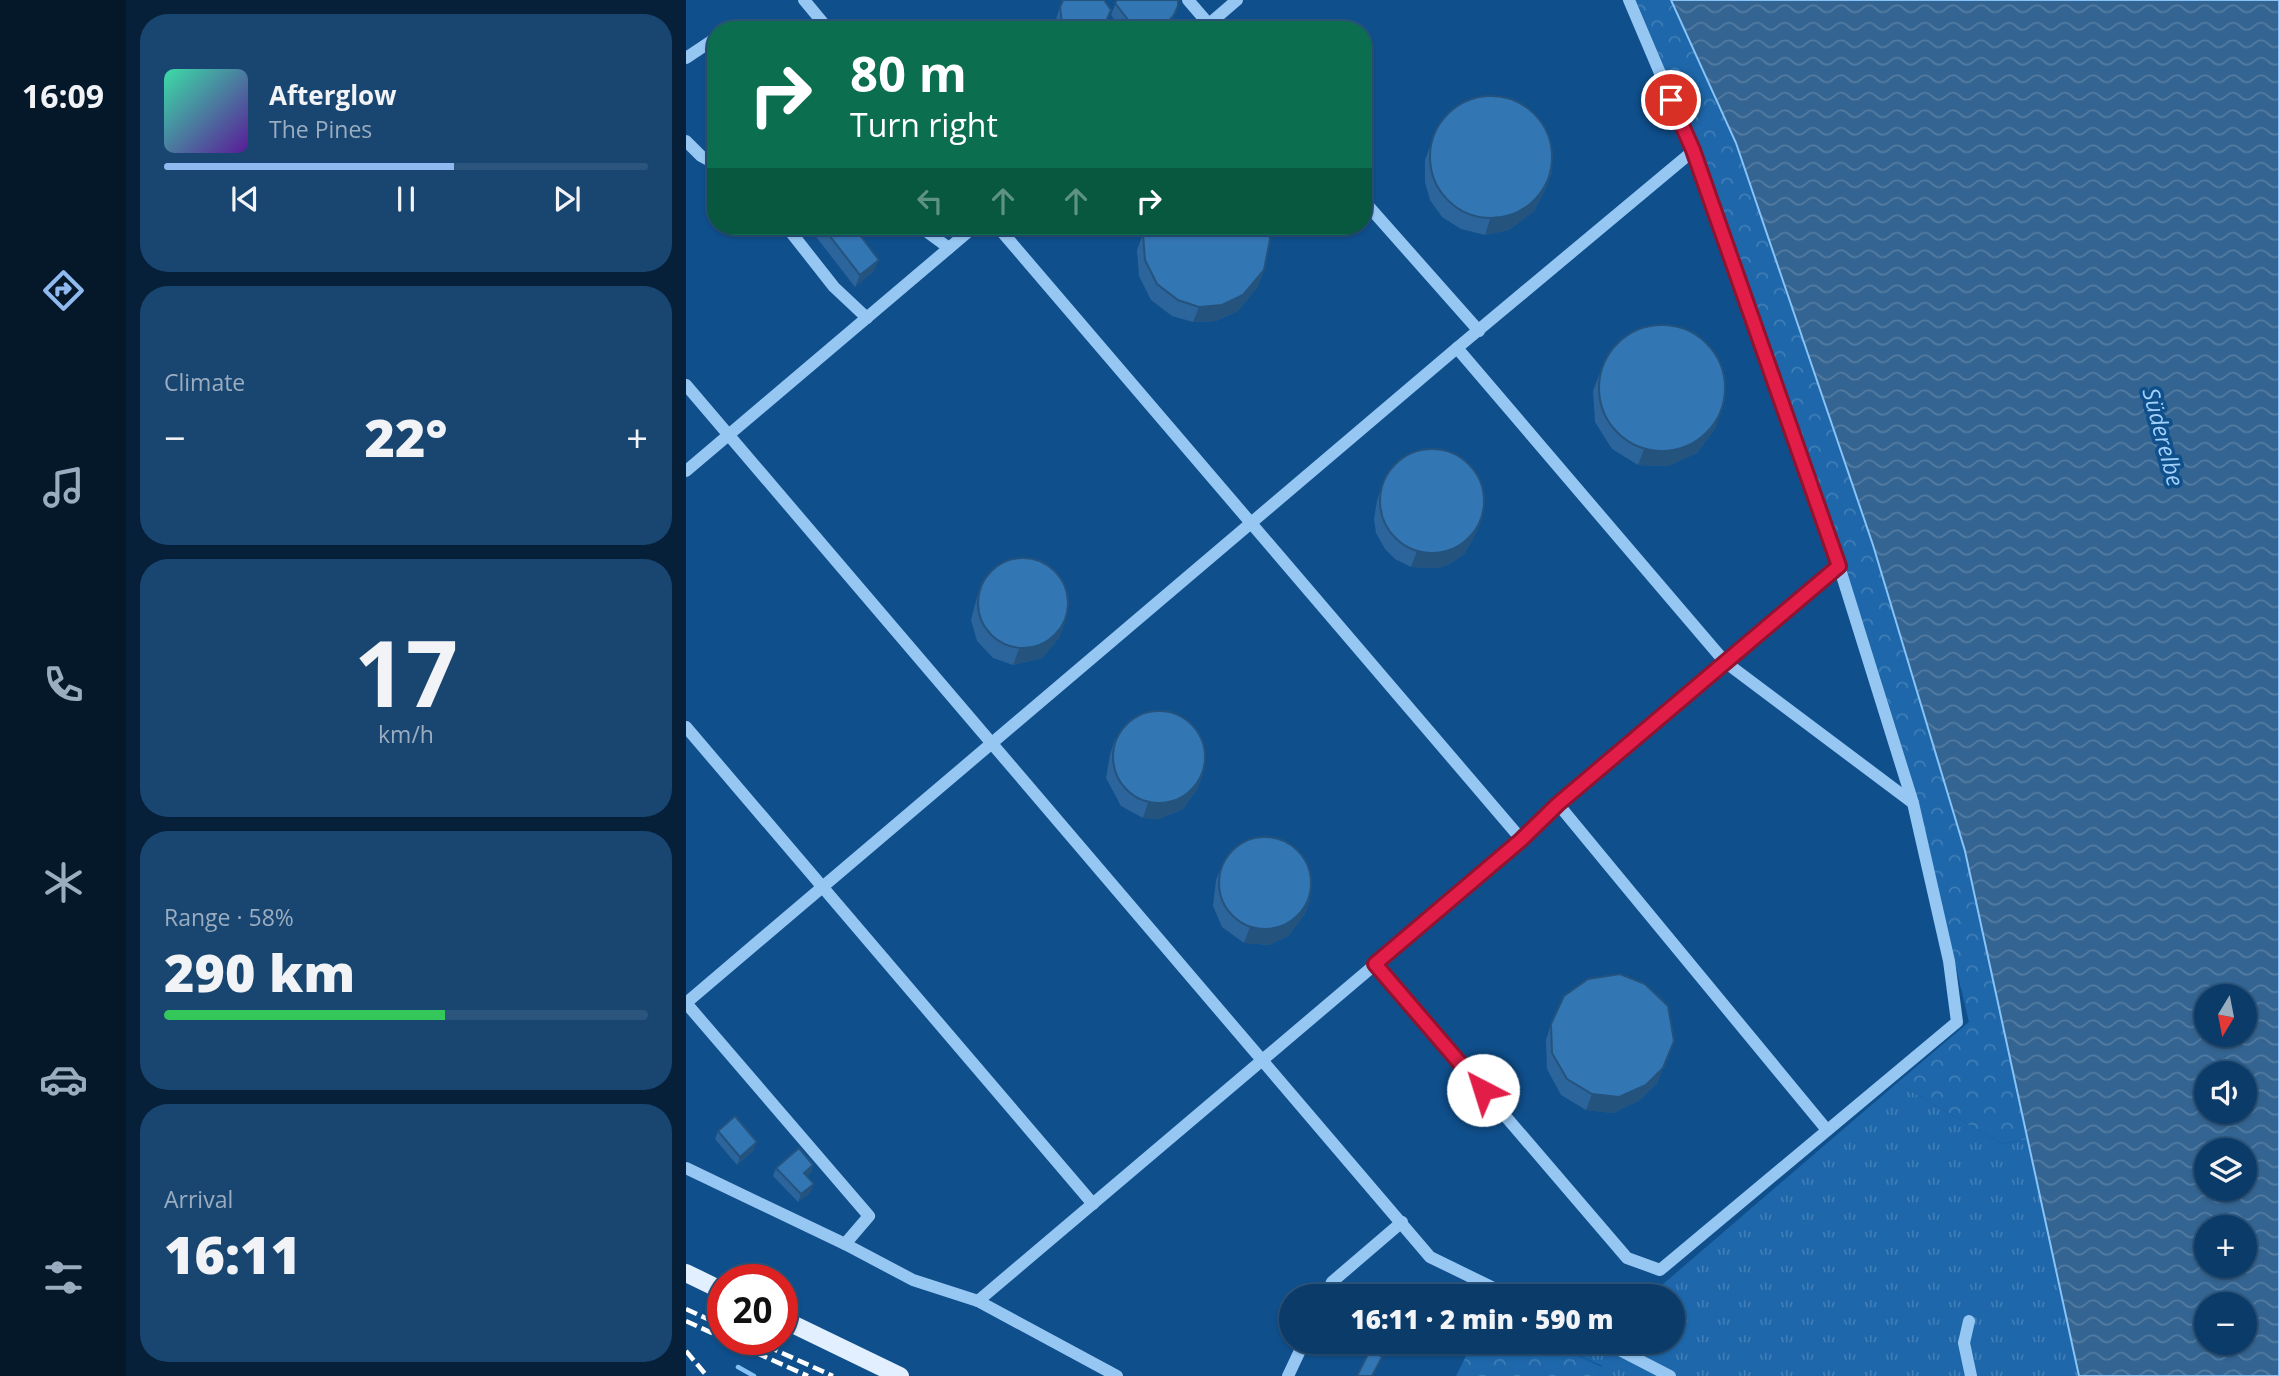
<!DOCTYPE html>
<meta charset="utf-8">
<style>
:root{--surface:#0b3b69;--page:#194671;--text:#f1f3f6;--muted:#9aadc0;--line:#2b557d;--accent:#90b9f0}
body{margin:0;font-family:"Open Sans",sans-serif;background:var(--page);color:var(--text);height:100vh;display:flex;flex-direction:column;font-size:26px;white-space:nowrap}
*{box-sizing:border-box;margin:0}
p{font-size:23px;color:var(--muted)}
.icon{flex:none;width:38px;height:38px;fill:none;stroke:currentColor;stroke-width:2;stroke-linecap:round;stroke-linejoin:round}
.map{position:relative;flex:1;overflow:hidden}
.details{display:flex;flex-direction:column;gap:14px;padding:14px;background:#06203a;width:560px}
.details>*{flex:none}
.guide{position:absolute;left:21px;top:21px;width:665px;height:214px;border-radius:28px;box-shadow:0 2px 5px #0004,0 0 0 2px var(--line);background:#0b6e4f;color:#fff;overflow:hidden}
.needle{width:46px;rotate:190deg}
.fabs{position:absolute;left:1508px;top:984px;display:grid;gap:14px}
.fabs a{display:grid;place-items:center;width:63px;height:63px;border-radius:50%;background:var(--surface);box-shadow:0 2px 5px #0004,0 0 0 2px var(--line);font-size:35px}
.speed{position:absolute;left:21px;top:1264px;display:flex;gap:14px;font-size:35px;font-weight:700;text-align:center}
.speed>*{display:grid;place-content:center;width:91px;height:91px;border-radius:50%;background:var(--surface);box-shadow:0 2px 5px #0004,0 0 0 2px var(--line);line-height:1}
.speed .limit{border:10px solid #d22;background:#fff;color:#111}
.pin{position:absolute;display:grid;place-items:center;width:60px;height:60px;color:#fff;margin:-30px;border:4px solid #fff;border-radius:50%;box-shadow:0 2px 7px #0007}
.me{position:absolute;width:77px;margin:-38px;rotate:320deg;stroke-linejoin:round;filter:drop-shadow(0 0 5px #0008)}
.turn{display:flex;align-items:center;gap:24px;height:147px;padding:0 28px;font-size:32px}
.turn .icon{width:91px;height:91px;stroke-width:2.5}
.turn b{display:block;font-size:49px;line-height:60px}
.lanes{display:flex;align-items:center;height:66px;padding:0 28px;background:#0003;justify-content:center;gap:35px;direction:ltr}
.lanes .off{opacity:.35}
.big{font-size:52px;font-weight:800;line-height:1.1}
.details .card{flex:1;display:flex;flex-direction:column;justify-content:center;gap:10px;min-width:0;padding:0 24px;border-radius:28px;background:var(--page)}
.details .dial{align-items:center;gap:0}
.dial b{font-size:91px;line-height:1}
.song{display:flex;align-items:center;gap:21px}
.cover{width:84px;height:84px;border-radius:10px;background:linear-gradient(135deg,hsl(160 70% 55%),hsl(270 70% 35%))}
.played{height:7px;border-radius:4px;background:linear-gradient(90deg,var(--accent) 60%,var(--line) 60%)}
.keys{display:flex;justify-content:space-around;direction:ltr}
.heat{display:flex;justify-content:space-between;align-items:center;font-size:38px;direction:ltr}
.charge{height:10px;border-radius:5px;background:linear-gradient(90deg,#34c759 58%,var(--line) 0)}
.trip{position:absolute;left:593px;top:1284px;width:406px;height:70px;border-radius:35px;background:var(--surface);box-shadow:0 2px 5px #0004,0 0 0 2px var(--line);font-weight:800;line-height:70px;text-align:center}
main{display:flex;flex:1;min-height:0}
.tab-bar{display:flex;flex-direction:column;width:126px;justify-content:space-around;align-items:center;background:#04182a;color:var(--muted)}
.tab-bar .icon{width:49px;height:49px}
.tab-bar .active{color:var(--accent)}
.tab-bar b{font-size:32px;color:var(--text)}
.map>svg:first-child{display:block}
.grass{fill:url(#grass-tufts)}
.forest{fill:url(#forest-crowns)}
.water{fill:url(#water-waves);stroke:#87c3f7;stroke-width:2;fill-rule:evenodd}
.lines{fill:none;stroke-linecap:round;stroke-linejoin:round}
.stream{stroke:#87c3f7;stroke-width:4.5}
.minor{stroke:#96c7f3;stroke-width:12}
.major{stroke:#e1efff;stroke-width:18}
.rail{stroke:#fff;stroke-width:4.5;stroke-dasharray:12 5;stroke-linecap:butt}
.wall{fill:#2c659b}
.shaded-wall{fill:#24537e}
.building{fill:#3376b4;stroke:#24537e;stroke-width:2}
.route-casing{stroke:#92132f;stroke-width:18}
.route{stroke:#e11d48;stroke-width:12}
.labels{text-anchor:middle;stroke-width:7;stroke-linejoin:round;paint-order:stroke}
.water-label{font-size:23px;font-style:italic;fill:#a1d1fa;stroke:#0f4f8c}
</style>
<main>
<nav class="tab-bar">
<b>16:09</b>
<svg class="icon active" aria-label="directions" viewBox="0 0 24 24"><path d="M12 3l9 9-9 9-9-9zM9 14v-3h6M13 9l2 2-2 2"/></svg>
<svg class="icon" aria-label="music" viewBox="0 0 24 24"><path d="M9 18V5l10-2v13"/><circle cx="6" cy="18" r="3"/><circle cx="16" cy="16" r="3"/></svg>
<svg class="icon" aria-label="phone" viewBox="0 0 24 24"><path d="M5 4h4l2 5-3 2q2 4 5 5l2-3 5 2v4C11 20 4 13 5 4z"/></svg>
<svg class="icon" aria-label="climate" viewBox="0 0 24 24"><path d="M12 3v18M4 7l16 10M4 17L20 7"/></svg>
<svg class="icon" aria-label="car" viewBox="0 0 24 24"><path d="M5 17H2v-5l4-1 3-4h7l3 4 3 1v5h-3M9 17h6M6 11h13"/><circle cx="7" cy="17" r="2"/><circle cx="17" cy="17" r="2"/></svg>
<svg class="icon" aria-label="filters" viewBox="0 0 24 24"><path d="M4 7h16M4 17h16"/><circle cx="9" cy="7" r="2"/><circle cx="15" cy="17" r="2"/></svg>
</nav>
<section class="details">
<div class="card">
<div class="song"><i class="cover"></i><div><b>Afterglow</b><p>The Pines</p></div></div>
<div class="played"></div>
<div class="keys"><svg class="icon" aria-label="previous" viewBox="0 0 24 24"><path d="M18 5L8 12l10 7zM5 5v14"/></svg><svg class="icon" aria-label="pause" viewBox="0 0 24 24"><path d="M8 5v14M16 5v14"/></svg><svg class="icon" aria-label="next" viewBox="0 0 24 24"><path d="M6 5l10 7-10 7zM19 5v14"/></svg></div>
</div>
<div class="card"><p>Climate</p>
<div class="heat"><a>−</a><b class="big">22°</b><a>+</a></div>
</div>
<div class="card dial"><b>17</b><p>km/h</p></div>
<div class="card"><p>Range · 58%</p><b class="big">290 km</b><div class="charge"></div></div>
<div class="card"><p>Arrival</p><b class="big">16:11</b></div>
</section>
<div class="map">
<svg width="1593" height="1376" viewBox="0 0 1593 1376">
<defs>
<pattern id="grass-tufts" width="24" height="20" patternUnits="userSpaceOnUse" patternTransform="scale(1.75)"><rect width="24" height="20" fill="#1d67aa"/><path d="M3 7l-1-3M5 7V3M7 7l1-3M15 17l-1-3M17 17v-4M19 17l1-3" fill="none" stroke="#3f7eb7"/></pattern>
<pattern id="forest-crowns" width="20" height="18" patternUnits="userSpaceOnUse" patternTransform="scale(1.75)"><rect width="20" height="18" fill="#1d67aa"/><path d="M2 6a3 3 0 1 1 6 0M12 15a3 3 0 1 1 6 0" fill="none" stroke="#3f7eb7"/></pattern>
<pattern id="water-waves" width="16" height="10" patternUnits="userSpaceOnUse" patternTransform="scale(1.75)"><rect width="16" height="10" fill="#346491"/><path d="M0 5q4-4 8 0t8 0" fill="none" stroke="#527ba2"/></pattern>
</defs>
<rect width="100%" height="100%" fill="#0f4f8c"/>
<path class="grass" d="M 1211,1083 L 1316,1144 L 1342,1139 L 1393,1376 L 913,1376 L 916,1366 L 864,1342 L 902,1342 L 919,1350 L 923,1342 L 987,1342 L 987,1297 L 957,1297 L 976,1285 Z"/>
<g class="forest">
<path d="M 950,0 L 985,0 L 1050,143 L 1187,545 L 1279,851 L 1342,1139 L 1316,1144 L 1211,1083 L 1283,1022 L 1224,773 L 1177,622 L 977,66 Z"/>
<path d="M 787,1342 L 864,1342 L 916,1367 L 913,1376 L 770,1376 Z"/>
</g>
<path class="water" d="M 985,0 L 1593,0 L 1593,1376 L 1393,1376 L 1279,851 L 1187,545 L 1050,143 ZM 1521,996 L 1559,996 L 1559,1034 L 1521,1034 ZM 1521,1073 L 1559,1073 L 1559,1111 L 1521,1111 ZM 1521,1150 L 1559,1150 L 1559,1188 L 1521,1188 ZM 1521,1227 L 1559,1227 L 1559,1265 L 1521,1265 ZM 1521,1304 L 1559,1304 L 1559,1342 L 1521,1342 Z"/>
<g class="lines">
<path class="stream" d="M 52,1367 L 68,1376"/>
<g class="minor">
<path d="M 118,0 L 143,30"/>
<path d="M 502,0 L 527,29"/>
<path d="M 42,30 L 45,28 L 50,30"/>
<path d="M 516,30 L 551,0"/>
<path d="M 0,58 L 30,38"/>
<path d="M 0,141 L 15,156 L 30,164"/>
<path d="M 677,200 L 793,331"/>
<path d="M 100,226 L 148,287 L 181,318"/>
<path d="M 233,226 L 263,248"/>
<path d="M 311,226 L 836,840"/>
<path d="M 771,348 L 1039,662 L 1227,803"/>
<path d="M 0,385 L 744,1257 L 826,1297"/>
<path d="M 0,471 L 289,226"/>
<path d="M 0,727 L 407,1204"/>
<path d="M 872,804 L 1141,1130"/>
<path d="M 689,964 L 941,1258 L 974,1270 L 1271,1022 L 1263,961 L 1227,803 L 1153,566 L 1007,151 L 943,0"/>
<path d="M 0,1003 L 771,348 L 1007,151"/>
<path d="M 0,1003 L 183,1216 L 159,1244 L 0,1168"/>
<path d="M 159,1244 L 227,1280 L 292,1301 L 431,1376"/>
<path d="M 639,1297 L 646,1282 L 716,1222"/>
<path d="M 292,1301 L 836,840 L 872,804 L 1153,566"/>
<path d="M 1283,1321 L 1278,1343 L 1285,1376"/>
<path d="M 918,1342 L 984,1376"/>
<path d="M 602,1376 L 618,1342"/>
</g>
<g class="major">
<path d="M 0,1273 L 37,1291"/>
<path d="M 96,1319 L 214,1376"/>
</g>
<g class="rail">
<path d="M 0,1309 L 37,1326"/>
<path d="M 0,1321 L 37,1338"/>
<path d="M 39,1339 L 122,1376"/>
<path d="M 65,1339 L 147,1376"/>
<path d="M 0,1351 L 21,1376"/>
</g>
</g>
<g class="wall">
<path d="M 431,0 L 492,6 L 483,27 L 481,30 L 436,30 L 425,15 Z"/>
<path d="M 374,7 L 417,30 L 371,30 L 370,19 Z"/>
<path d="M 745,144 L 866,172 L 860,188 L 848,211 L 823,230 L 799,235 L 775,229 L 756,217 L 744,200 L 739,182 L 739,160 Z"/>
<path d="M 126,226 L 167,226 L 188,271 L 169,287 L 124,229 Z"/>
<path d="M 460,226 L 578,270 L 572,286 L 552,311 L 530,321 L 507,322 L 486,316 L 465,300 L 453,276 L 451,250 Z"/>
<path d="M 913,375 L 1030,427 L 1011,453 L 982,466 L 952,465 L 926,449 L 909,422 L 907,391 Z"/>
<path d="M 696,485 L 797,513 L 792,529 L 779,553 L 764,564 L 753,568 L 725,567 L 709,559 L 699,549 L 690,533 L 688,519 L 691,501 Z"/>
<path d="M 297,581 L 379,622 L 373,638 L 356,658 L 327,665 L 307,658 L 291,641 L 285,620 L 291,597 Z"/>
<path d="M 429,739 L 517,774 L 511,789 L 497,809 L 473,819 L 457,818 L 435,806 L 420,778 L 424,755 Z"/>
<path d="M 536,865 L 624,900 L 618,915 L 602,936 L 583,945 L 558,943 L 536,927 L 527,906 L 530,880 Z"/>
<path d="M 865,1024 L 982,1056 L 971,1083 L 954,1100 L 927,1113 L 900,1110 L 875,1095 L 861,1069 L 860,1040 Z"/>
<path d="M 32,1131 L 68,1150 L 51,1165 L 29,1139 Z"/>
<path d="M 127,1165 L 125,1173 L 121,1176 L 125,1192 L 112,1202 L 87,1176 L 90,1168 Z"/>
</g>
<g class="shaded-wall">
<path d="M 492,6 L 483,27 L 481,30 L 461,30 Z"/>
<path d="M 866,172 L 860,188 L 848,211 L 823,230 L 799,235 L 804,219 Z"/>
<path d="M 193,260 L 188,271 L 169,287 L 174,275 Z"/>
<path d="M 578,270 L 572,286 L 552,311 L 530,321 L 507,322 L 513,307 Z"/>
<path d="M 1036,411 L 1030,427 L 1011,453 L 982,466 L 952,465 L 958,449 Z"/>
<path d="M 797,513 L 792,529 L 779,553 L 764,564 L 753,568 L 725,567 L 731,551 Z"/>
<path d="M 379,622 L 373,638 L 356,658 L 327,665 L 333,649 Z"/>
<path d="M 517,774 L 511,789 L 497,809 L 473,819 L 457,818 L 462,803 Z"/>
<path d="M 624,900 L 618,915 L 602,936 L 583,945 L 558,943 L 564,927 Z"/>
<path d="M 988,1041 L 971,1083 L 954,1100 L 927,1113 L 900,1110 L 906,1094 Z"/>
<path d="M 71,1142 L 68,1150 L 51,1165 L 54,1157 Z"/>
<path d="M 127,1165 L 125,1173 L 116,1181 L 118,1173 Z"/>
<path d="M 128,1184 L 125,1192 L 112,1202 L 115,1194 Z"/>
</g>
<g class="building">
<path d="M 377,0 L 418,0 L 425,10 L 418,26 L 412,30 L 383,30 L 376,23 L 374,7 Z"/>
<path d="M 431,0 L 492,0 L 492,6 L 488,15 L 481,23 L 461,29 L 451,26 L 443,21 L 429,3 Z"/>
<circle cx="805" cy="157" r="61"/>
<path d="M 136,226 L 167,226 L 193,260 L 174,275 Z"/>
<path d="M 460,226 L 580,226 L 584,239 L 578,270 L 557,295 L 536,305 L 513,307 L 492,300 L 471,284 L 459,260 L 457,234 Z"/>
<circle cx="976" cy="388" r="63"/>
<circle cx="746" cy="501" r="52"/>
<circle cx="337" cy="603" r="45"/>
<circle cx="473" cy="757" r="46"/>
<circle cx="579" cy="883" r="46"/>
<path d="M 934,974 L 959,984 L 982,1006 L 988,1041 L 977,1068 L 960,1085 L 933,1097 L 906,1094 L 881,1079 L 866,1053 L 865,1024 L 878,996 L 902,979 Z"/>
<path d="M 49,1116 L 71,1142 L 54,1157 L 32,1131 Z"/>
<path d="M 113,1148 L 127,1165 L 118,1173 L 128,1184 L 115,1194 L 90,1168 Z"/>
<path d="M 684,1350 L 696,1357 L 686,1376 L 671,1376 Z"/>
</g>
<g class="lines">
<defs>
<path id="route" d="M 797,1090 L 689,964 L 835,840 L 872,804 L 1153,566 L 1007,150 L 985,100"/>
</defs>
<use href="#route" class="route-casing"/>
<use href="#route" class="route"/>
</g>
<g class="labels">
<g class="water-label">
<text transform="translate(1477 437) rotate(75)" y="8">Süderelbe</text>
</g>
</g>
</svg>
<div class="fabs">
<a><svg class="needle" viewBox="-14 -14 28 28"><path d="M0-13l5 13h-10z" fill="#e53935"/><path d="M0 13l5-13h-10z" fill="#9aadc0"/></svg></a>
<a><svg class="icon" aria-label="sound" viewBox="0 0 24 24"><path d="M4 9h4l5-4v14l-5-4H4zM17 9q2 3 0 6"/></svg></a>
<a><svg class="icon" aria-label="layers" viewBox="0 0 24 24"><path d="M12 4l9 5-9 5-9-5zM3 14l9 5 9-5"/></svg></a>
<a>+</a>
<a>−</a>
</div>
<div class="speed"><div class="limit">20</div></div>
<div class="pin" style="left:985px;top:100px;background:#d93025"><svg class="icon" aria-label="arrive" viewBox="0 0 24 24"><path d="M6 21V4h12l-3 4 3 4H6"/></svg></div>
<svg class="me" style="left:797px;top:1090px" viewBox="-20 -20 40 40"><circle r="19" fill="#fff"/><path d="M0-13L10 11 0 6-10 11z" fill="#e11d48"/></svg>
<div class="trip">16:11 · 2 min · 590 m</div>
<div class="guide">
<div class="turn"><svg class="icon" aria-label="right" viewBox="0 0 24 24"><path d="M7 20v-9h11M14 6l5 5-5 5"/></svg><div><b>80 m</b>Turn right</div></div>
<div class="lanes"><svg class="icon off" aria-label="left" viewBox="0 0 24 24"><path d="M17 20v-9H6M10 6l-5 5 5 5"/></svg><svg class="icon off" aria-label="ahead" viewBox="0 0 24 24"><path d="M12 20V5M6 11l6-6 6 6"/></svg><svg class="icon off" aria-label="ahead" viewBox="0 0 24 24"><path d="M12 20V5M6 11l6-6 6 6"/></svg><svg class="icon" aria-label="right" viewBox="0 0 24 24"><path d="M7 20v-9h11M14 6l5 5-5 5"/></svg></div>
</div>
</div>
</main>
